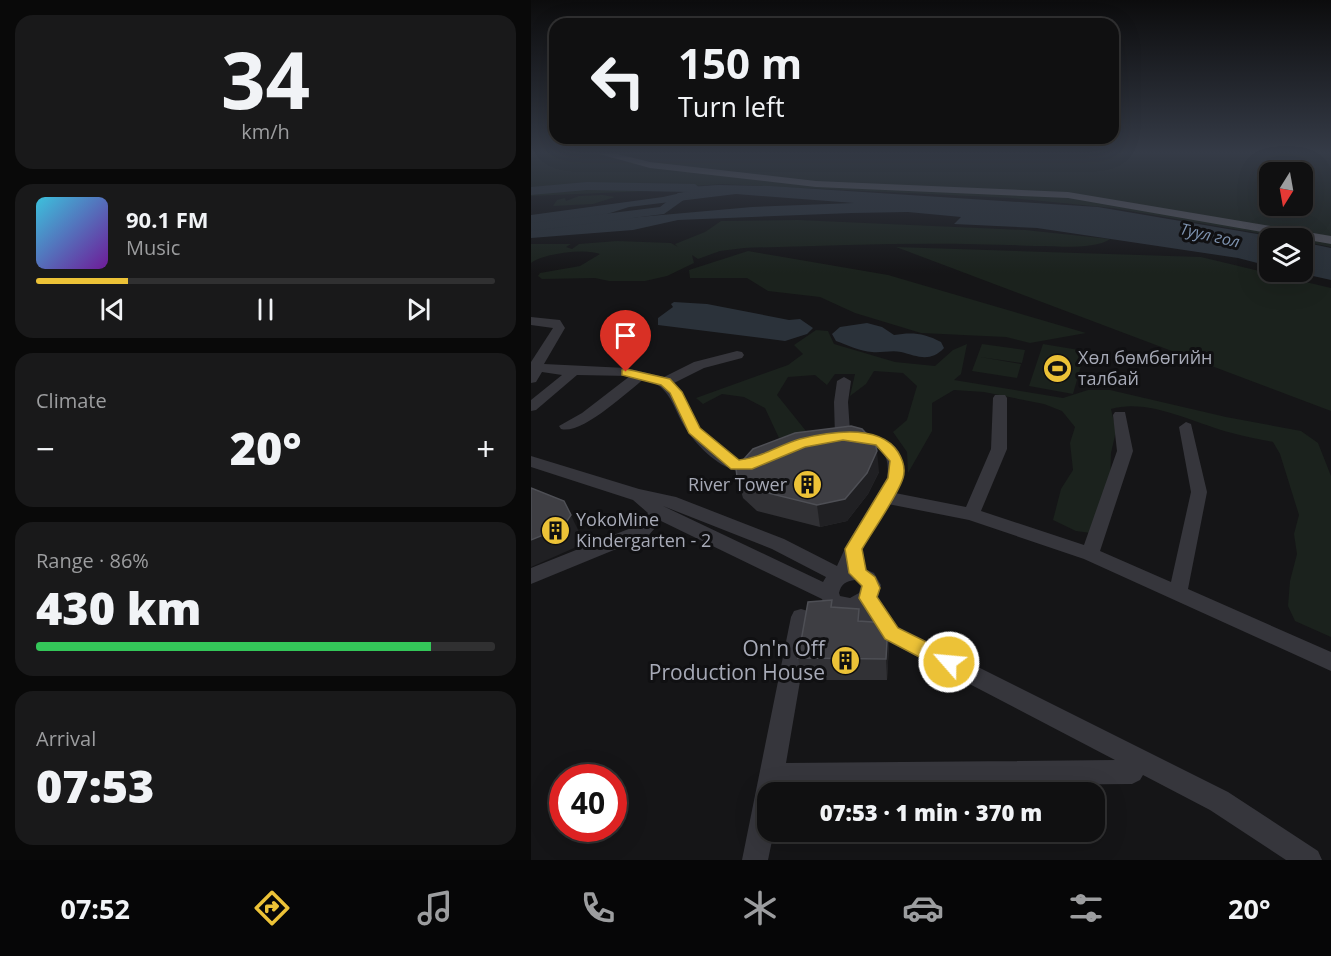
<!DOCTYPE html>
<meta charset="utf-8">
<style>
:root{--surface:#101011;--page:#19191a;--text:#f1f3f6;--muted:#9c9d9f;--line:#303031;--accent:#ecc237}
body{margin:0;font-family:"Open Sans",sans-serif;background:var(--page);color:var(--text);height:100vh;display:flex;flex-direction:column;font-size:22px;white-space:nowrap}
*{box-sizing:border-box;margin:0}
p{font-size:20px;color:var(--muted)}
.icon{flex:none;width:33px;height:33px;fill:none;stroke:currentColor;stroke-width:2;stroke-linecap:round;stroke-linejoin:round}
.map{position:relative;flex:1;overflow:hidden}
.panel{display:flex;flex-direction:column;gap:15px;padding:15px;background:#090909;width:531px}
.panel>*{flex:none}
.top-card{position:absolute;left:18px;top:18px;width:570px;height:126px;border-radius:18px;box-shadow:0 6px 24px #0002,0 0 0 2px var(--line);background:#101011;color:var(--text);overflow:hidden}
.needle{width:39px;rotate:191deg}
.controls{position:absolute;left:728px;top:162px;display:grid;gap:12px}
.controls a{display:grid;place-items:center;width:54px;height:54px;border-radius:12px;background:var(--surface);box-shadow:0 6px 24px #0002,0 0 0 2px var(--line);font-size:30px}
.speed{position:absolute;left:18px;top:764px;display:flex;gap:12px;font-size:30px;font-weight:700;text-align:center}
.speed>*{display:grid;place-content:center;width:78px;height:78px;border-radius:50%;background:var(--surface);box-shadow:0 6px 24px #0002,0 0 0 2px var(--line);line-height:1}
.speed .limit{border:9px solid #d22;background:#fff;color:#111}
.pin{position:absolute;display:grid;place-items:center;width:51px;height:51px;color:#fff;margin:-62px -26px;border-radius:50% 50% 50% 0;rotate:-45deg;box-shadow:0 0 6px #0007}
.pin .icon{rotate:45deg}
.me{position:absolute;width:66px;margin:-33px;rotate:297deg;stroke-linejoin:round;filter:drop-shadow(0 0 4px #0008)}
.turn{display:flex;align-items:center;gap:21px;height:126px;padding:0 30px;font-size:27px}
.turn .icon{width:78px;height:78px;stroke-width:2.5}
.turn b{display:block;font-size:42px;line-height:51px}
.big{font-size:45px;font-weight:800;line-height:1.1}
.panel .tile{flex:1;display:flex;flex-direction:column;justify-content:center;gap:9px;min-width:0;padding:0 21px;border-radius:18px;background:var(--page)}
.panel .dial{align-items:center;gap:0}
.dial b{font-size:78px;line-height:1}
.song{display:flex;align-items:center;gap:18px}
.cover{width:72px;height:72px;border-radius:9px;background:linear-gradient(135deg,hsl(190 70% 55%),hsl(280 70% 35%))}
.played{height:6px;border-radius:3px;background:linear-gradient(90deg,var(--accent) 20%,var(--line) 20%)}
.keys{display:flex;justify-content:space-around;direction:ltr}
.heat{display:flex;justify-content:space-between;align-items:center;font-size:33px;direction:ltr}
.charge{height:9px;border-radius:4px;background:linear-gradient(90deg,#34c759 86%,var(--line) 0)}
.trip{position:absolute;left:226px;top:782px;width:348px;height:60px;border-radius:18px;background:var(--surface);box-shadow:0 6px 24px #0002,0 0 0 2px var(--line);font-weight:800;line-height:60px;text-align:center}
.menu{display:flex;height:96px;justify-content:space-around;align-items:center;background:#060607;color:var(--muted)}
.menu .icon{width:42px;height:42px}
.menu .active{color:var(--accent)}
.menu b{font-size:27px;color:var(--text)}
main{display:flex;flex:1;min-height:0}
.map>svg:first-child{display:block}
.green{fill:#1b221d;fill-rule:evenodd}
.water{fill:#2b323a;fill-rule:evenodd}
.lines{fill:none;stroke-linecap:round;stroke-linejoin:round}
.river{fill:#2b323a;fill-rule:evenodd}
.minor{fill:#36363c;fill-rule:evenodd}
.major{fill:#52535b;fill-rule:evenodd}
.wall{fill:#313135}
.shaded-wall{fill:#202023}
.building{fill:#3e3e43;stroke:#4e4f55;stroke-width:1.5}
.route{fill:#ecc237;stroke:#997e24;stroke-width:1.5}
.labels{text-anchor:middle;stroke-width:6;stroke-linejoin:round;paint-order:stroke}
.far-water-label{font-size:16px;font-style:italic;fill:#7f94b1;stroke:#101012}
.poi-label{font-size:18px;fill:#a7aab7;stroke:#101012;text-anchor:start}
.near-poi-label{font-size:21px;fill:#a7aab7;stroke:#101012;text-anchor:end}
</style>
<main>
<section class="panel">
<div class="tile dial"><b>34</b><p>km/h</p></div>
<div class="tile">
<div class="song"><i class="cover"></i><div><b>90.1 FM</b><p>Music</p></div></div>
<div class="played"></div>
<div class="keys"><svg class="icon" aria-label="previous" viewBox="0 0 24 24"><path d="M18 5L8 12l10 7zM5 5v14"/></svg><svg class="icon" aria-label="pause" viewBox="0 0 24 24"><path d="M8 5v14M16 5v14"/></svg><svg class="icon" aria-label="next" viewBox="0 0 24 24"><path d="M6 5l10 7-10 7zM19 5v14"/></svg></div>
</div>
<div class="tile"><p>Climate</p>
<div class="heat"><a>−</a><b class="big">20°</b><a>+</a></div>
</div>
<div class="tile"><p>Range · 86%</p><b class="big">430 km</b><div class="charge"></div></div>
<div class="tile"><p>Arrival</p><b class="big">07:53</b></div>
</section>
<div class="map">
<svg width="800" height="860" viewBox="0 0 800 860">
<rect width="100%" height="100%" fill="#151517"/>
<g class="green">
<path d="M 0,152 L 800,152 L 800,247 L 771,241 L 771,238 L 755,238 L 582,208 L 480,198 L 191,184 L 148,187 L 61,185 L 0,188 ZM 738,172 L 771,172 L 771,206 L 738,206 Z"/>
<path d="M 55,187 L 141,190 L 0,196 L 0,193 Z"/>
<path d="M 72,195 L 84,197 L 62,204 L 22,206 L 26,200 L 34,198 L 35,201 L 48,196 Z"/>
<path d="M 267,220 L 494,230 L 579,239 C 564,250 522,246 503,246 C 406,241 309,245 213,248 L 189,251 L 167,259 L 161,255 L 163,263 L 136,276 L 114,281 L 78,281 L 64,278 L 11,279 L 7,276 L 9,273 L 49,266 L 69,254 C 55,248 13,253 0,263 L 0,244 L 40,244 L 35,247 L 41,249 L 48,244 L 86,241 L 140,243 L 147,247 L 144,244 L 174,232 L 190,221 Z"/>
<path d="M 365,247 L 670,257 L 800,288 L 800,411 Z"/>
<path d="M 217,251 L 357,275 L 555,333 L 499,343 L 475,337 L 390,333 L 324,313 L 289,297 L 237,291 L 216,278 L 159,278 L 158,270 Z"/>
<path d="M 285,330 L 297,331 L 303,344 L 364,362 L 404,366 L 422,350 L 436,344 L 430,374 L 423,380 L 532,398 L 557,390 L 579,390 L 695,417 L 770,431 L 787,443 L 800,476 L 800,637 L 764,621 L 757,606 L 759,581 L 766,554 L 763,534 L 768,515 L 749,454 L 742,442 C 728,439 714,437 701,433 C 664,424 619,398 580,409 L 585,431 L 580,453 L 579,485 L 560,533 L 545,531 L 522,520 L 530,489 L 542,470 L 539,443 L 544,427 L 531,411 L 513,404 L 453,392 L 423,390 L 401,403 L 401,431 L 377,473 L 376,452 L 362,432 L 376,420 L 386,386 L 372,373 L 343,371 L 335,384 L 319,396 L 324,374 L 304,374 L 296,385 L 284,375 L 257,377 L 246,395 L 275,431 L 248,438 L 234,408 L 213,397 L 191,394 L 172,404 L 165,398 L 257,365 L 272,354 L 263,345 Z"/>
<path d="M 451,344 L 494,350 L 491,363 L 449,357 L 490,364 L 486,378 L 441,371 Z"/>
<path d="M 512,344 L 554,351 L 542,394 L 498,386 Z"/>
</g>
<g class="water">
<path d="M 187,185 L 239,186 L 567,207 L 750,238 L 738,238 L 738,266 L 707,258 L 506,228 L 423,224 L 430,217 L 377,212 L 321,213 L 147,220 L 102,230 L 0,238 L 0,215 L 132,197 L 163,190 L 158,187 ZM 205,194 L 323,203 L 221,207 L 74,220 L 73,215 L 98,207 Z"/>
<path d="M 771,242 L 800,248 L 800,280 L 764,272 L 771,272 Z"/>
<path d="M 143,302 L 176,304 L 258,320 L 269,319 L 282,328 L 276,334 L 254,341 L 127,325 L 127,318 L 142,307 L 140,304 Z"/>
<path d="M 336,323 L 351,327 L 363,335 C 381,332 393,333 410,342 L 413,348 C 399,363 386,356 370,352 C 361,350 350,353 341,352 C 329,351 316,345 305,341 L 301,334 L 309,327 Z"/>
</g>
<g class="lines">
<path class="river" d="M 56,182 L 164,184 L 176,194 L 170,198 L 154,199 L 133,214 L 0,231 L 0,223 L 129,207 L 147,193 L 158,192 L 56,190 L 0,195 L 0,187 Z"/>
<g class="minor">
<path d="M 0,317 L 29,320 L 34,328 L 13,364 L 95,368 L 133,377 L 163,362 L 206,351 L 211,352 L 213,355 L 211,358 L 173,368 L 143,383 C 156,395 158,411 167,425 C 177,440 194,450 208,460 L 226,456 L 232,457 L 234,461 L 232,465 L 206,471 C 186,466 164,444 153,426 C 141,405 139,386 113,379 C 96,392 51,435 30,429 L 28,426 L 51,413 L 99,376 L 46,375 L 5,410 L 0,411 L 0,400 L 31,375 L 11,372 L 5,382 L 0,383 L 0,362 L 22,328 L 0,325 Z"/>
<path d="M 313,377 L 320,381 L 317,402 L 319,432 C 359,432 386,453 364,493 L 435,507 L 460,449 L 462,398 L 464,395 L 474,395 L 476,398 L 476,449 L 450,511 L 553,545 L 586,451 L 582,415 L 584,412 L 594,412 L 602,451 L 569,551 L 640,582 L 660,492 L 648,427 L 655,422 L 660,424 L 676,492 L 657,589 L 800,652 L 800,671 L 553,559 L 438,520 L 357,504 L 331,550 L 325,565 L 343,573 L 350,585 L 347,597 L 367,627 L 697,792 L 787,851 L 791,860 L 755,860 L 679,810 L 612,775 L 609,780 L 601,784 L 251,787 L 250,792 L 237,792 L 237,831 L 243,831 L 237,860 L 211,860 L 260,617 L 263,611 L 270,609 L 277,611 L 280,617 L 255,763 L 584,760 L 333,629 L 308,612 L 296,609 L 291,599 L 130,521 L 117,536 L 0,584 L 0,568 L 105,526 L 117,513 L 102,500 L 0,467 L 0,456 L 108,489 L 145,497 L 253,539 L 306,566 L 316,544 L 356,478 C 362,439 332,446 307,439 L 304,436 L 303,402 L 306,381 ZM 132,506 L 241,549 L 295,577 L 292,582 ZM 324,580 L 330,585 L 328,593 L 319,598 L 309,596 L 308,593 C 310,584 315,581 324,580 Z"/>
</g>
<path class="major" d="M 61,152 L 78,152 L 119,162 L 285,181 L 537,192 L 800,236 L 800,244 L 537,198 L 285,187 L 119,168 Z"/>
</g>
<g class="wall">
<path d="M 348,472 L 337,494 L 316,521 L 289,527 L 226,511 L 212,498 L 206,477 Z"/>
<path d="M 302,607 L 330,621 L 357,623 L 358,645 L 356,680 L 272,680 L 267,658 Z"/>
</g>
<g class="shaded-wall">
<path d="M 346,451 L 348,472 L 337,494 L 316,521 L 289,527 L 286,505 Z"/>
<path d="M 33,501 L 50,536 L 43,548 L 0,567 L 0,540 Z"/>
<path d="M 357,623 L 358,645 L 356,680 L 355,659 Z"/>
</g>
<g class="building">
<path d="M 320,426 L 331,429 L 344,443 L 346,451 L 336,473 L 314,499 L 286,505 L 221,489 L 206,477 L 205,468 L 222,449 L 264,433 Z"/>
<path d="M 0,488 L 33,501 L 40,515 L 32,527 L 0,540 Z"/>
<path d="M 301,600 L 300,607 L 328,609 L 327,621 L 357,623 L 355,659 L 267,658 L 277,602 Z"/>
</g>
<linearGradient id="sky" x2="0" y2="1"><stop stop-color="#0c0c0d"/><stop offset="0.56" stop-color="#353b47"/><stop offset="1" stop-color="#353b47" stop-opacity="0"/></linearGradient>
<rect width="800" height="273" fill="url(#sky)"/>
<path class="route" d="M 95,369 L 139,379 L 151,392 L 169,428 L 208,460 C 230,458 248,445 269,439 C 298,432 348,423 367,452 C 372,460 375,468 372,478 C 367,495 341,532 331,549 L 335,570 L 344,577 L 349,588 L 346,597 L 367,628 L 424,656 L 427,662 L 424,669 L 418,671 L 411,669 L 354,639 L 328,598 L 331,586 L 318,573 L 314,549 L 357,478 L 359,461 L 345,445 L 312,440 L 274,447 L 221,469 L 200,469 L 158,433 L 139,393 L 130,385 L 91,375 L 91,370 Z"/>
<defs>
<symbol id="stadium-disc" viewBox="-11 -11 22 22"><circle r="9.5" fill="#ecc237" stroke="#101012"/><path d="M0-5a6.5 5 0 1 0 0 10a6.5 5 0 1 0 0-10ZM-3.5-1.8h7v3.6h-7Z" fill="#111"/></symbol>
<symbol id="building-disc" viewBox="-11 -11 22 22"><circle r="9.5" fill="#ecc237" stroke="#101012"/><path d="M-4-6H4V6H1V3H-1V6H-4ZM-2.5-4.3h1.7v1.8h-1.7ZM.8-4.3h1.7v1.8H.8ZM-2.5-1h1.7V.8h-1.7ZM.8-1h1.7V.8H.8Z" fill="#111"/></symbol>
</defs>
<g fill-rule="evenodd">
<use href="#stadium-disc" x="510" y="352" width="33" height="33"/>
<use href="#building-disc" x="260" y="468" width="33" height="33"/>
<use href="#building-disc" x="8" y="514" width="33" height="33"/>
<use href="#building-disc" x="298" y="644" width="33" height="33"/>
</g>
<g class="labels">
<g class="far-water-label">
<text transform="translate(679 235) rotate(13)" y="6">Туул гол</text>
</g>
<g class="poi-label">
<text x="547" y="364">Хөл бөмбөгийн<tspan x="547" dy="21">талбай</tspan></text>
<text x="256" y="491" text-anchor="end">River Tower</text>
<text x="45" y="526">YokoMine<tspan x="45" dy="21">Kindergarten - 2</tspan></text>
</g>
<g class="near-poi-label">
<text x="294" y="656">On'n Off<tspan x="294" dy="24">Production House</tspan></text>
</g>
</g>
</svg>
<div class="controls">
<a><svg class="needle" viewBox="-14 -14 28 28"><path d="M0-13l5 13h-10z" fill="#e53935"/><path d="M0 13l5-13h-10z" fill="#9c9d9f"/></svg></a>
<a><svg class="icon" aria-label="layers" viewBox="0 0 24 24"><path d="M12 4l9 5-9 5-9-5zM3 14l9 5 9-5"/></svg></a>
</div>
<div class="speed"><div class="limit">40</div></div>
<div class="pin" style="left:95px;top:372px;background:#d93025"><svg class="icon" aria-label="arrive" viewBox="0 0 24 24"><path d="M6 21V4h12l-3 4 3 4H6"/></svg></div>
<svg class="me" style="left:418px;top:662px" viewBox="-20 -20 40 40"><circle r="17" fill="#ecc237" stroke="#fff" stroke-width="3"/><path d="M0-11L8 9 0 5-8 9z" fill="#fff"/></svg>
<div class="trip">07:53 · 1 min · 370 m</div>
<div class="top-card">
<div class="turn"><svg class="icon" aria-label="left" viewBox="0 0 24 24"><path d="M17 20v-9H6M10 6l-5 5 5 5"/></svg><div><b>150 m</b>Turn left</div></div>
</div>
</div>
</main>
<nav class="menu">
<b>07:52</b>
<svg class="icon active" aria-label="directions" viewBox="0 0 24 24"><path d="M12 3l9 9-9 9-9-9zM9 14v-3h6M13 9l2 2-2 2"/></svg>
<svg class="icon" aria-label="music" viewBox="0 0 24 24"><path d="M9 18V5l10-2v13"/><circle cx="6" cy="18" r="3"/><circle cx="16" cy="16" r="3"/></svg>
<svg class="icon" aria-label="phone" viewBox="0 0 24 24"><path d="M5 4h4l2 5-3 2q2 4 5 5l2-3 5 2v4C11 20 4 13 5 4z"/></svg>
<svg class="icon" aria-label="climate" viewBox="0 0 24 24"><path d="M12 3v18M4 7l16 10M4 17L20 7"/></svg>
<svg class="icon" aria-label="car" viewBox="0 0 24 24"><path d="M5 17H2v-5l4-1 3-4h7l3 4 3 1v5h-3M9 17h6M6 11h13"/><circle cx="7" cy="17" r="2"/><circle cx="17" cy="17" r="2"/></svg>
<svg class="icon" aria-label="filters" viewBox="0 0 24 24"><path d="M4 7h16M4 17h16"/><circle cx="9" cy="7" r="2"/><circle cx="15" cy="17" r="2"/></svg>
<b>20°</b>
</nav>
